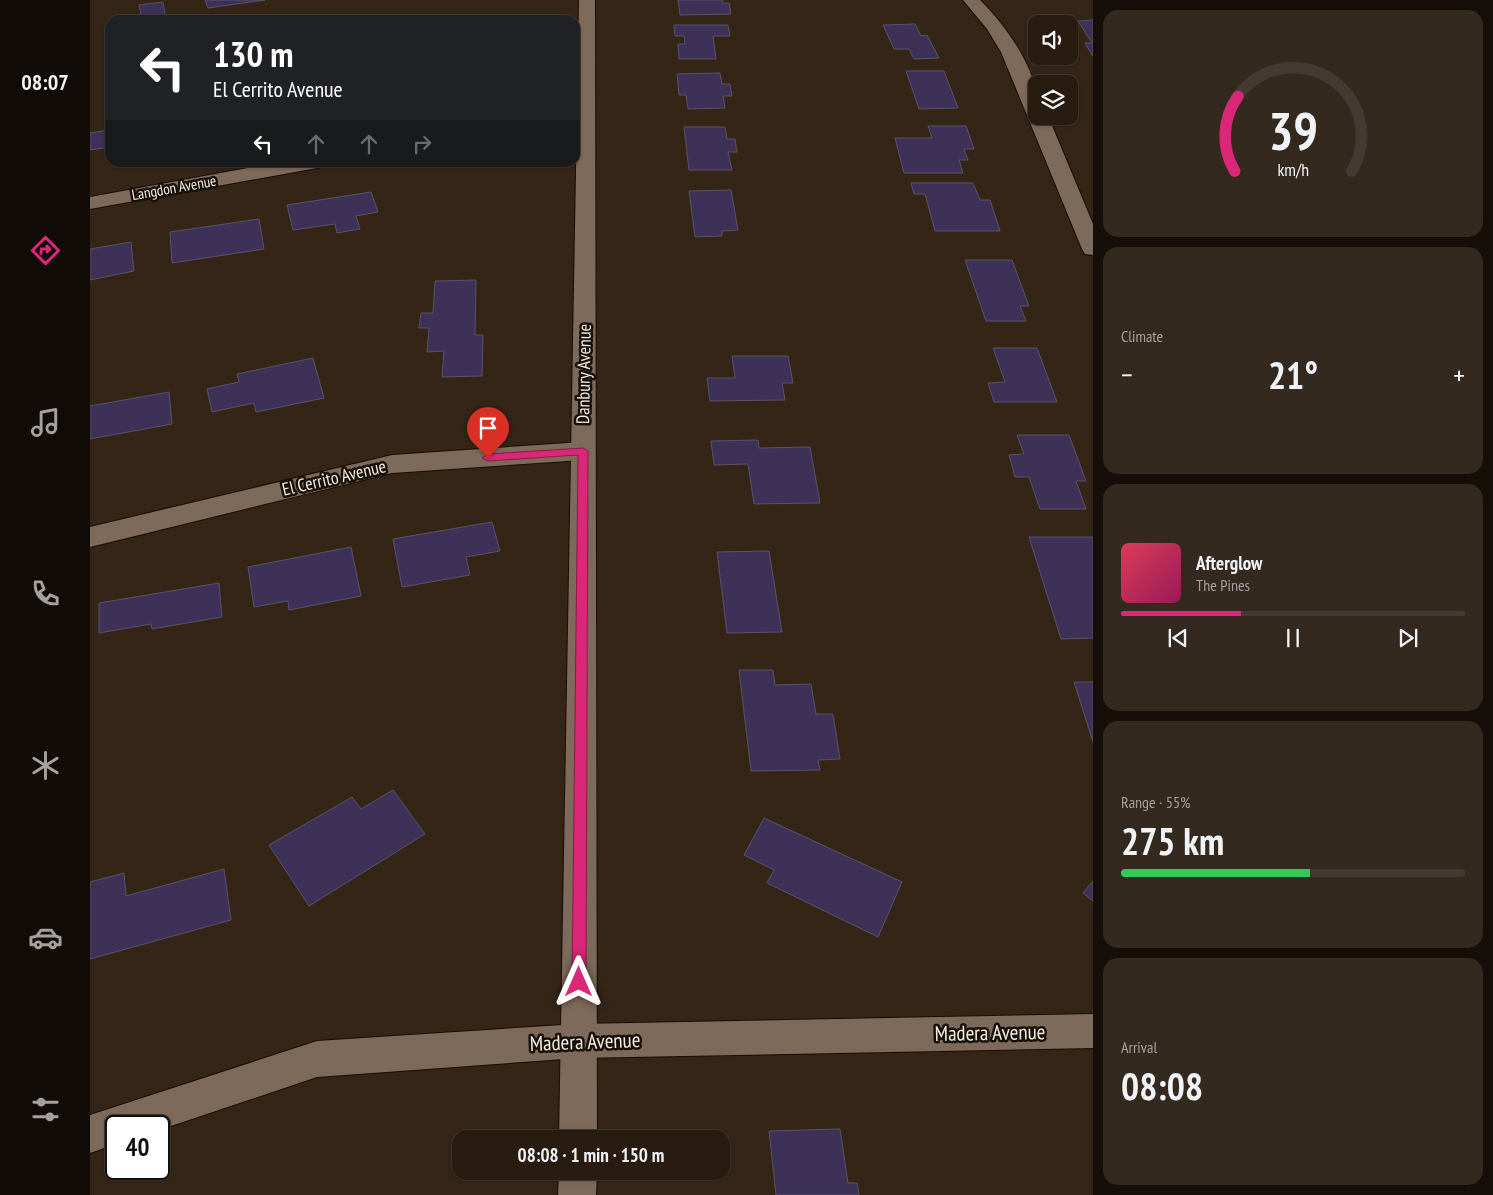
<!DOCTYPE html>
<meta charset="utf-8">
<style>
:root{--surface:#281c11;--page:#34291f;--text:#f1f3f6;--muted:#a5a19f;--line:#443a31;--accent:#db2777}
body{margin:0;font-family:"PT Sans Narrow",sans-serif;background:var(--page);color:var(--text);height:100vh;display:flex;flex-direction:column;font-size:19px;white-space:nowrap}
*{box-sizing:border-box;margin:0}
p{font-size:16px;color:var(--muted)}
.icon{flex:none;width:28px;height:28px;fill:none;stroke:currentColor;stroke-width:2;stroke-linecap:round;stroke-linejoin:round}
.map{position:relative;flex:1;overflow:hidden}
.drawer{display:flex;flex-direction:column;gap:10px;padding:10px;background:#160f09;width:400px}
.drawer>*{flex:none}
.guide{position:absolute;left:15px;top:15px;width:475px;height:152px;border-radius:15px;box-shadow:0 1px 4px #0004,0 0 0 1px var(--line);background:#202124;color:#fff;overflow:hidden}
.fabs{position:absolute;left:938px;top:15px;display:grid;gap:10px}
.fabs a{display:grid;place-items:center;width:50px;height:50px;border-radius:10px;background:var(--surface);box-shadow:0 1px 4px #0004,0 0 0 1px var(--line);font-size:25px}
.speed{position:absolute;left:15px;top:1115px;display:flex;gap:10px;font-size:25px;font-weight:700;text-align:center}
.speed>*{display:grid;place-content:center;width:65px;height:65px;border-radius:50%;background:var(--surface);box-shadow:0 1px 4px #0004,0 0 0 1px var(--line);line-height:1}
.speed .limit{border:2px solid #111;border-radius:8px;background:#fff;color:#111}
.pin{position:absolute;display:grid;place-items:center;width:42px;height:42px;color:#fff;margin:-51px -21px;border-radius:50% 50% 50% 0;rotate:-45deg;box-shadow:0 0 5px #0007}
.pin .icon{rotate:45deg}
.me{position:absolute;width:55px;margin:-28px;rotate:0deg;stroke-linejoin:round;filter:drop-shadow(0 0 4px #0008)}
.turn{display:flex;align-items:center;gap:18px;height:105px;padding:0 25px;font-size:22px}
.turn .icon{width:65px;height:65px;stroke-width:2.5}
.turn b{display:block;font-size:35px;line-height:42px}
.lanes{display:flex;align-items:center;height:48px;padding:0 25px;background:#0003;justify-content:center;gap:25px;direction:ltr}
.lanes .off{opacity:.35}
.big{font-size:38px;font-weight:600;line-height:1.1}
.drawer .card{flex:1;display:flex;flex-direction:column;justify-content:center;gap:8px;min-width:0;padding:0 18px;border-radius:15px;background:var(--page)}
.drawer .dial{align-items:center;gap:0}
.dial svg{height:130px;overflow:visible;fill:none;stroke:var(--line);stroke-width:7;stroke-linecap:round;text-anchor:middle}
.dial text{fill:var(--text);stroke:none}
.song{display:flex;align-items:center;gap:15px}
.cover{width:60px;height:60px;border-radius:8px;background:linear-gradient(135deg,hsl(350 70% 55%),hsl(330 70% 35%))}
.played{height:5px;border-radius:2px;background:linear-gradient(90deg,var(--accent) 35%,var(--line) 35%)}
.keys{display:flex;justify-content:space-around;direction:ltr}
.heat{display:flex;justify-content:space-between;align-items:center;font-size:28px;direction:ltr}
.charge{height:8px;border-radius:4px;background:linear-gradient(90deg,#34c759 55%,var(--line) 0)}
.trip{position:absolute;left:362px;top:1130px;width:278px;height:50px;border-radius:15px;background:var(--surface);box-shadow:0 1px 4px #0004,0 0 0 1px var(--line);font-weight:600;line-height:50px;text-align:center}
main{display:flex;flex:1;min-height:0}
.tab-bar{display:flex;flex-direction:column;width:90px;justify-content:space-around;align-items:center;background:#100b07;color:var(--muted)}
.tab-bar .icon{width:35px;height:35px}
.tab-bar .selected{color:var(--accent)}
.tab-bar b{font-size:22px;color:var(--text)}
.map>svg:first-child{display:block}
.building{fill:#3e3158;stroke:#595368}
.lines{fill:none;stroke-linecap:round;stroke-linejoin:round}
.minor-casing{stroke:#1c0d02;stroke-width:2}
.tertiary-casing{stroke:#1c0d02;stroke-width:2}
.minor{fill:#7e6a5b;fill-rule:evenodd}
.tertiary{fill:#7e6a5b;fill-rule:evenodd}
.route{fill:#db2777;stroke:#8e194d}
.labels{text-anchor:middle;stroke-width:5;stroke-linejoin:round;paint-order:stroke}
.far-street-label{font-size:15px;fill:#f5e9e0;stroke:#171009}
.street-label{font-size:18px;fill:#f5e9e0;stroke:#171009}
.near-street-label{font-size:21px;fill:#f5e9e0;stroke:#171009}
</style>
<main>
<nav class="tab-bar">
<b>08:07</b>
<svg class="icon selected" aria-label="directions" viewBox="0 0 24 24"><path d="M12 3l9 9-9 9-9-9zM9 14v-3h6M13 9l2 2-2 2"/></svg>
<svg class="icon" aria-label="music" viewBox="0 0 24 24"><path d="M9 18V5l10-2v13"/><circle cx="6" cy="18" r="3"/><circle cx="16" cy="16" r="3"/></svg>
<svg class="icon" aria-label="phone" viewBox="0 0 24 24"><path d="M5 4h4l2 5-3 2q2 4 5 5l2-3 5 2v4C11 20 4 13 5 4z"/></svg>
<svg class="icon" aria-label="climate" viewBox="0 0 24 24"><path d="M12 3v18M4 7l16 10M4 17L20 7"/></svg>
<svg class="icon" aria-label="car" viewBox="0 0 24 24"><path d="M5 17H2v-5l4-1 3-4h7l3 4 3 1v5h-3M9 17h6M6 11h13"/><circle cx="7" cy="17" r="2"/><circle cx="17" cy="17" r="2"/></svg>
<svg class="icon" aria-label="filters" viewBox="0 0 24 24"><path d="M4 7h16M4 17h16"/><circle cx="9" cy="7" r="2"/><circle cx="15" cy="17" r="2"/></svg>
</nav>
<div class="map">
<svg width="1003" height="1195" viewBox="0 0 1003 1195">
<rect width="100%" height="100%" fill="#352517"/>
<g class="building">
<path d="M 115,0 L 175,0 L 118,8 Z"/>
<path d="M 588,0 L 632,0 L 633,3 L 639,3 L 641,14 L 590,15 Z"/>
<path d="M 73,2 L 76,20 L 31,20 L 30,17 L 51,14 L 49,5 Z"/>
<path d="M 1003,20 L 1003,55 L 1002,55 L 995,43 L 1002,43 L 988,21 Z"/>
<path d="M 825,24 L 831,36 L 837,35 L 849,58 L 824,59 L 819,49 L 804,49 L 793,25 Z"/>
<path d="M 584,25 L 638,25 L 640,36 L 623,36 L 626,59 L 589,59 L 588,44 L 595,44 L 594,36 L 585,36 Z"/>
<path d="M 816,71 L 854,71 L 868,108 L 829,109 Z"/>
<path d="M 630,73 L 632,84 L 640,84 L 642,96 L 633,96 L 635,108 L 598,109 L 596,95 L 589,95 L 587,74 Z"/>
<path d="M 838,126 L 876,126 L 884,149 L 874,149 L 878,160 L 869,160 L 873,173 L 814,173 L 805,138 L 842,138 Z"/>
<path d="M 594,127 L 635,127 L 637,139 L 645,139 L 647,152 L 638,152 L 642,170 L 599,170 Z"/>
<path d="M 19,130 L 20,147 L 0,150 L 0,133 Z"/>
<path d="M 821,183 L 883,183 L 890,200 L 900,200 L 910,231 L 845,231 L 835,194 L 824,194 Z"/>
<path d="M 641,190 L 648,230 L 632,231 L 632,236 L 605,237 L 599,191 Z"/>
<path d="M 281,192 L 288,212 L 266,216 L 270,229 L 247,233 L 245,224 L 203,230 L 197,205 Z"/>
<path d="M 169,219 L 174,249 L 82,263 L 80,232 Z"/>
<path d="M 41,242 L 44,271 L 0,280 L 0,249 Z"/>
<path d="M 875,260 L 922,260 L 939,306 L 930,306 L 936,321 L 896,321 Z"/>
<path d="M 386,280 L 385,335 L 393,335 L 392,376 L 352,377 L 354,351 L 337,352 L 339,328 L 329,328 L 331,313 L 343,313 L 345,281 Z"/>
<path d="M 903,348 L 947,348 L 967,402 L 904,402 L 898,383 L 915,382 Z"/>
<path d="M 642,356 L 698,356 L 703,383 L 692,383 L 695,400 L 620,401 L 617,378 L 645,378 Z"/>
<path d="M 223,358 L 234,398 L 166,412 L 164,403 L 122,412 L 117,389 L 149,382 L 147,374 Z"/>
<path d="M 79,392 L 82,424 L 0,439 L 0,406 Z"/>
<path d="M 927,435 L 979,435 L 996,481 L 986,481 L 996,509 L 950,509 L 939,477 L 925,477 L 919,455 L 934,454 Z"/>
<path d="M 668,440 L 669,448 L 720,447 L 730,503 L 664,504 L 658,464 L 624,465 L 621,441 Z"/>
<path d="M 402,522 L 410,551 L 376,557 L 380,575 L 312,587 L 303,539 Z"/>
<path d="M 939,537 L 1003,537 L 1003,638 L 971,639 Z"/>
<path d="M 261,547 L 271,596 L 199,610 L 198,601 L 164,607 L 158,567 Z"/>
<path d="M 679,551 L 692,632 L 637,633 L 627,552 Z"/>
<path d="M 129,583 L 132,617 L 62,629 L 61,624 L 9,633 L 9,603 Z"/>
<path d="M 649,670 L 683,670 L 685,685 L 721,684 L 726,714 L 743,714 L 750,759 L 728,760 L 730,770 L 661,771 Z"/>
<path d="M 984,682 L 1003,682 L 1003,742 Z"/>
<path d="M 303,790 L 335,834 L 219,906 L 179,845 L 262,797 L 271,809 Z"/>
<path d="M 674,818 L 812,882 L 788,937 L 677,883 L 684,870 L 654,855 Z"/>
<path d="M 134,869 L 141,920 L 0,959 L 0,882 L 34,873 L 36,896 Z"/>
<path d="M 1003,881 L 1003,901 L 993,893 Z"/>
<path d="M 750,1129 L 758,1183 L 767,1183 L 769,1195 L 686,1195 L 679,1131 Z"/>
</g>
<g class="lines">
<defs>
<g id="minor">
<path d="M 873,0 L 890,0 C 914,24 937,56 946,89 C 948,97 946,108 946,116 L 958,116 L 1003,224 L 1003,255 L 995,254 L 992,249 L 911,52 L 897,29 Z"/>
<path d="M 191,162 L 237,162 L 234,166 L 227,168 L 0,209 L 0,197 Z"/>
<path d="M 493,442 L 502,445 L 505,451 L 502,457 L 493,460 L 302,473 L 0,547 L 0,527 L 302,455 Z"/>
<path d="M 1003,1014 L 1003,1048 L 488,1058 L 227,1077 L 69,1130 L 69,1126 L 26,1126 L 26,1144 L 0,1153 L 0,1115 L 227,1041 L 488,1024 Z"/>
</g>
<g id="tertiary">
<path d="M 489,0 L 505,0 L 507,1139 L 469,1139 Z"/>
<path d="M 469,1171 L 507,1171 L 506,1195 L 468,1195 Z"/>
</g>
</defs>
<use href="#minor" class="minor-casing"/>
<use href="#tertiary" class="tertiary-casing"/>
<use href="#minor" class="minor"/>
<use href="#tertiary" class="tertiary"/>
</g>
<path class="route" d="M 493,448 L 498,451 L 496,982 L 494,987 L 489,989 L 484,987 L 482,982 L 488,455 L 398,461 L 392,458 L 398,454 Z"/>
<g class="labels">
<g class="far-street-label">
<text transform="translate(84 188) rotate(-10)" y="5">Langdon Avenue</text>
</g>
<g class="street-label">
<text transform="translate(494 374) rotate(-89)" y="6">Danbury Avenue</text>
<text transform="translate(244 478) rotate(-13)" y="6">El Cerrito Avenue</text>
</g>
<g class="near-street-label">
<text transform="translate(900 1033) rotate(-1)" y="7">Madera Avenue</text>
<text transform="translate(495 1042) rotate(-2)" y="7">Madera Avenue</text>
</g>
</g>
</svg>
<div class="fabs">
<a><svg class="icon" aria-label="sound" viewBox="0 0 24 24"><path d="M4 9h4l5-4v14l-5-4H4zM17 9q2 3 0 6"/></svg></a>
<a><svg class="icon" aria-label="layers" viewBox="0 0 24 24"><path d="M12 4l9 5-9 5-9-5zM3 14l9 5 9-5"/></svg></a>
</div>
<div class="speed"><div class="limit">40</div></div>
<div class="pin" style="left:398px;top:458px;background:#d93025"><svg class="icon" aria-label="arrive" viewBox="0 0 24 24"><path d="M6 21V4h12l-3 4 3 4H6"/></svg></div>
<svg class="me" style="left:489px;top:982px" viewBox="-20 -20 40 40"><path d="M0-17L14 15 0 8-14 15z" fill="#db2777" stroke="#fff" stroke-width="4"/></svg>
<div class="trip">08:08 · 1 min · 150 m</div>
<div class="guide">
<div class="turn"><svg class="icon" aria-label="left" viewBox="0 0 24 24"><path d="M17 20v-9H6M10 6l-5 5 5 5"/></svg><div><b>130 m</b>El Cerrito Avenue</div></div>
<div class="lanes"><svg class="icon" aria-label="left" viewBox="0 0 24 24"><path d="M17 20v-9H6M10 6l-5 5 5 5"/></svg><svg class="icon off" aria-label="ahead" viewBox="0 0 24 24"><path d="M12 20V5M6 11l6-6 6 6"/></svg><svg class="icon off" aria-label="ahead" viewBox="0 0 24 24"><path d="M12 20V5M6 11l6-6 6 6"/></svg><svg class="icon off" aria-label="right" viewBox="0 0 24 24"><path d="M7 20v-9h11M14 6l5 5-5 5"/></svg></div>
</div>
</div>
<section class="drawer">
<div class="card dial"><svg viewBox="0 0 100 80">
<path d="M14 69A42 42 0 1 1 86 69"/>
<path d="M14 69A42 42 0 0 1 16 23" stroke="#db2777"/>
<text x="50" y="56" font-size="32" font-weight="700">39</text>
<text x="50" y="72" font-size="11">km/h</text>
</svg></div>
<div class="card"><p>Climate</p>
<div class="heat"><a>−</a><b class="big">21°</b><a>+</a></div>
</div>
<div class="card">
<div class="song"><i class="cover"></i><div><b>Afterglow</b><p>The Pines</p></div></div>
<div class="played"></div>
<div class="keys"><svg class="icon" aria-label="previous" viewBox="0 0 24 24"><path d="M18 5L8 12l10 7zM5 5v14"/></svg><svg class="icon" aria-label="pause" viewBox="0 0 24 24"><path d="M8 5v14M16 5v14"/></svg><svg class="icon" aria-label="next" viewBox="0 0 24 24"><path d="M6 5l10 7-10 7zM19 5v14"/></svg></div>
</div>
<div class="card"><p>Range · 55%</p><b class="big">275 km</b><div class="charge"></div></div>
<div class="card"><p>Arrival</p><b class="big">08:08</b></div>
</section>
</main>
